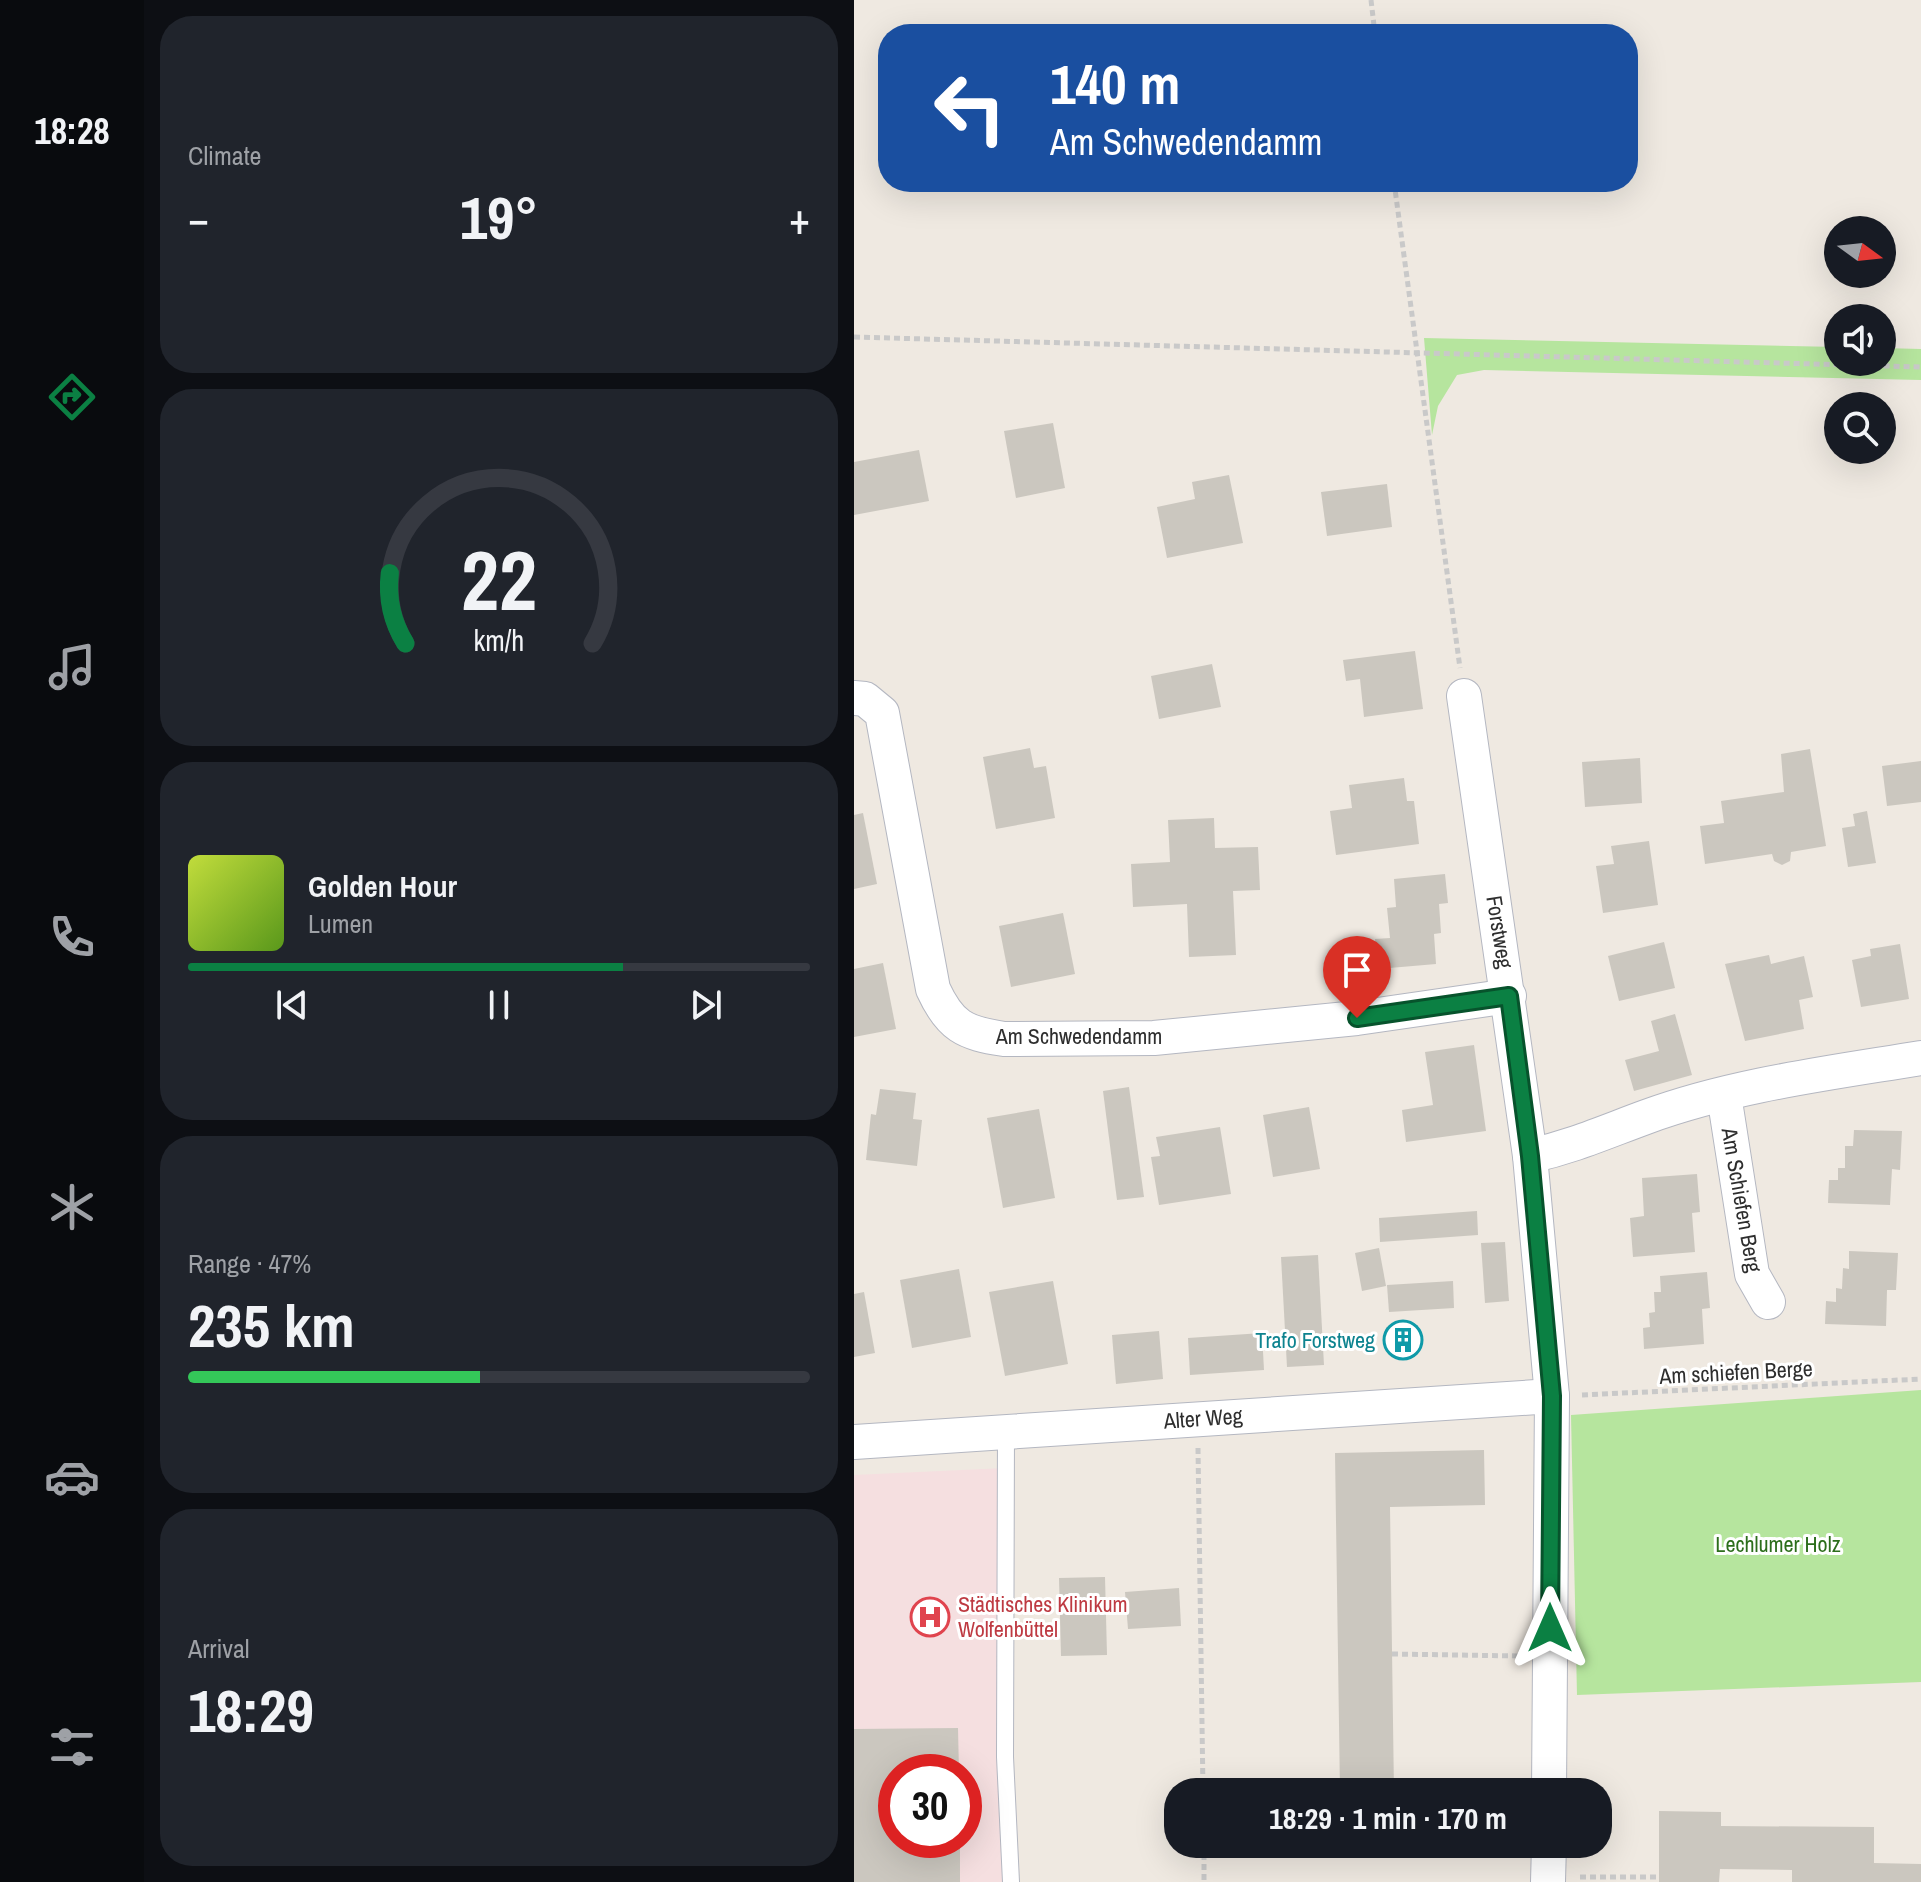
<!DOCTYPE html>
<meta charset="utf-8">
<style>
:root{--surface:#171b24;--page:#20242c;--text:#f1f3f6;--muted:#9ea1a6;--line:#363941;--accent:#0b8043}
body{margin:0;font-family:"Archivo Narrow",sans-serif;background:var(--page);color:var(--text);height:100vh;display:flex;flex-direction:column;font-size:30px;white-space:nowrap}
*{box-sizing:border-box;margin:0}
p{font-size:26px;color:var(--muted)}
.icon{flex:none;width:44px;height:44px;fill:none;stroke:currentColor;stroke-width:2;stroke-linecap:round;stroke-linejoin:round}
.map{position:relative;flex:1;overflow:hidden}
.details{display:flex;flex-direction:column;gap:16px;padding:16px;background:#0d0f14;width:710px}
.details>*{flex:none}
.hud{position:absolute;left:24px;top:24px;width:760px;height:168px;border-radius:32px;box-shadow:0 8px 32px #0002;background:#1a4fa0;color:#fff;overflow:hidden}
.needle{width:52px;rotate:105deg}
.tools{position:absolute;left:970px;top:216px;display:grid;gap:16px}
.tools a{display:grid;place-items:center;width:72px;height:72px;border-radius:50%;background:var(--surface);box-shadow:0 8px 32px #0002;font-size:40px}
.speed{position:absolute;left:24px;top:1754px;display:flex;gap:16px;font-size:40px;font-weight:700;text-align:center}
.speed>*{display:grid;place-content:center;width:104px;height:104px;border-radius:50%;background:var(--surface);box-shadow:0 8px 32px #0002;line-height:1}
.speed .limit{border:12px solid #d22;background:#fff;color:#111}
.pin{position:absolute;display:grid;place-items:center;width:68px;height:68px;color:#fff;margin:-82px -34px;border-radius:50% 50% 50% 0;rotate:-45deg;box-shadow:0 0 8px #0007}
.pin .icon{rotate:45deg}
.me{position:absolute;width:88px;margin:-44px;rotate:0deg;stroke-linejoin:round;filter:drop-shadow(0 0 6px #0008)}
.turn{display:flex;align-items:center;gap:28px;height:168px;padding:0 40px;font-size:36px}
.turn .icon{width:104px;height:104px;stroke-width:2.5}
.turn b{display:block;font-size:56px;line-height:68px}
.big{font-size:60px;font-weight:800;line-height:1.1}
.details .card{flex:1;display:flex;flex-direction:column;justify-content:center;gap:12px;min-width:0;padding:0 28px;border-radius:32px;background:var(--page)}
.details .dial{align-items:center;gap:0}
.dial svg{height:208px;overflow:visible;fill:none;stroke:var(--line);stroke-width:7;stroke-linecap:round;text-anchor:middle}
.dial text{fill:var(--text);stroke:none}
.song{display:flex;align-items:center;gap:24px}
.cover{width:96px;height:96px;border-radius:12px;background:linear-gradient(135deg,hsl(70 70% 55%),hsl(90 70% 35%))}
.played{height:8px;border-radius:4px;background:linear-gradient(90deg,var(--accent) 70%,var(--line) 70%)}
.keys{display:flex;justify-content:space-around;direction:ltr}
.heat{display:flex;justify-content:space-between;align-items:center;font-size:44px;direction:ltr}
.charge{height:12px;border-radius:6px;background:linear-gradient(90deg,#34c759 47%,var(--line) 0)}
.trip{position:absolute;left:310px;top:1778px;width:448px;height:80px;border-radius:32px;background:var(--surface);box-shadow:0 8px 32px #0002;font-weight:800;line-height:80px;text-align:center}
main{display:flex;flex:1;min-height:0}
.tabs{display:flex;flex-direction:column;width:144px;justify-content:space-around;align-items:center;background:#090b0e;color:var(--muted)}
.tabs .icon{width:56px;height:56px}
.tabs .on{color:var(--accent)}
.tabs b{font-size:36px;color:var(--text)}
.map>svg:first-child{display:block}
.medical{fill:#f5dfe0;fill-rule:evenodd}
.green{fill:#b6e59e}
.building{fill:#cbc7bf}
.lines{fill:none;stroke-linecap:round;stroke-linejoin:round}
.lane-casing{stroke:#b4b7c1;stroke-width:18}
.street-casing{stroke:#b4b7c1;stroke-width:36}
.path{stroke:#c9c9c9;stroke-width:5;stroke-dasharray:6 4;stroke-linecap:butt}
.lane{stroke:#fff;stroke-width:16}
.street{stroke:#fff;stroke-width:34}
.route-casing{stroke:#07532c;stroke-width:20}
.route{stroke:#0b8043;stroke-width:14}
.labels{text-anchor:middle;stroke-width:6;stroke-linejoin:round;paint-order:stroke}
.street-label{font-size:22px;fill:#2e2e2e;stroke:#fff}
.culture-label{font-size:22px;fill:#0d838f;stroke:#fff;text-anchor:end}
.park-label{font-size:22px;fill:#2c6e1b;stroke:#fff}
.health-label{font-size:22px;fill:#be3a42;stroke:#fff;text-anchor:start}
</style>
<main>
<nav class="tabs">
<b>18:28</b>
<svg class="icon on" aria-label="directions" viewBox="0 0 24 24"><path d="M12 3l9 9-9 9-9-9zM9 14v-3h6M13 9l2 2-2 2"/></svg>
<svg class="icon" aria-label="music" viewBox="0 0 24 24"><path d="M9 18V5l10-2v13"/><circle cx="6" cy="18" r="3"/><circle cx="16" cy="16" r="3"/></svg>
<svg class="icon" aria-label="phone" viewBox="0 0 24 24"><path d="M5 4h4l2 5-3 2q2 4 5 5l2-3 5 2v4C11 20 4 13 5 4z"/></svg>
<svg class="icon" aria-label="climate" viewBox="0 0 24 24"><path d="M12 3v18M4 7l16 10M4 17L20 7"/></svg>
<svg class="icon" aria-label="car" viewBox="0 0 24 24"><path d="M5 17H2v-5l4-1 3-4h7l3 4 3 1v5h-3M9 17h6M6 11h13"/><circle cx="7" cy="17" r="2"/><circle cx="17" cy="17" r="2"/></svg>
<svg class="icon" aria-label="filters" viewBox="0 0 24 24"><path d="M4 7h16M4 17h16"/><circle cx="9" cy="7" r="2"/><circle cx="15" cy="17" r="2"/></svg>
</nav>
<section class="details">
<div class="card"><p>Climate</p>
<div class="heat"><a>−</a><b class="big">19°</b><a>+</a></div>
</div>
<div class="card dial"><svg viewBox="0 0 100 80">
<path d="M14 69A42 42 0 1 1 86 69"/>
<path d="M14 69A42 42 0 0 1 8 42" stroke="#0b8043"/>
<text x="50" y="56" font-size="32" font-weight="700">22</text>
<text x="50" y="72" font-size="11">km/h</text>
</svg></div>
<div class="card">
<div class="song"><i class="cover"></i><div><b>Golden Hour</b><p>Lumen</p></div></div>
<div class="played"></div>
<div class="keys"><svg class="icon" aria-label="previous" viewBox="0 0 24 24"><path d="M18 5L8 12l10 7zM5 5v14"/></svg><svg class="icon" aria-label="pause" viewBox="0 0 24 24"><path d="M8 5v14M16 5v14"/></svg><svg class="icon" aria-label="next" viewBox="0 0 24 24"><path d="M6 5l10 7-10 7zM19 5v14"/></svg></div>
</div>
<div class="card"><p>Range · 47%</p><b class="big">235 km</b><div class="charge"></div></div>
<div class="card"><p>Arrival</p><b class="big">18:29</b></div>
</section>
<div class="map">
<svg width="1067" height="1882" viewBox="0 0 1067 1882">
<rect width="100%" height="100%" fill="#efe9e1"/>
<path class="medical" d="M 151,1468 L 157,1882 L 0,1882 L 0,1475 ZM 42,1772 L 110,1772 L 110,1840 L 42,1840 Z"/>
<g class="green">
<path d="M 570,338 L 984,347 L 984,362 L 1028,362 L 1028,348 L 1067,349 L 1067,380 L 630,370 L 603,375 L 584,406 L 578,435 Z"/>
<path d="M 1067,1390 L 1067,1682 L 723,1695 L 717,1415 Z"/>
</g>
<g class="building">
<path d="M 199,423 L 211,488 L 162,498 L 150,431 Z"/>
<path d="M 65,450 L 75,501 L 0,515 L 0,462 Z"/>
<path d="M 375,475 L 389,543 L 313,558 L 303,507 L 341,499 L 338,482 Z"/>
<path d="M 533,484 L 538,527 L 473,536 L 467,492 Z"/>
<path d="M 561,651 L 569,709 L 510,717 L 506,679 L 492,681 L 489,660 Z"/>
<path d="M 358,664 L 367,707 L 305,719 L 297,676 Z"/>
<path d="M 176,748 L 180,768 L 192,766 L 201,818 L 142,829 L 129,757 Z"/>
<path d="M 956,749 L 972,846 L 937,852 L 936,861 L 928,865 L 920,861 L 918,854 L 851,864 L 846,826 L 870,823 L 867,801 L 930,792 L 927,754 Z"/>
<path d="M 786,758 L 788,803 L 731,807 L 728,762 Z"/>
<path d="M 1067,761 L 1067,802 L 1033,806 L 1028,766 Z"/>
<path d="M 550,778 L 553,801 L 560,801 L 565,844 L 482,855 L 476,811 L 498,808 L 495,785 Z"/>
<path d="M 1013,811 L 1022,863 L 994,867 L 988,828 L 1001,826 L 999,814 Z"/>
<path d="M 9,813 L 23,884 L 0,889 L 0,815 Z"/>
<path d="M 360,818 L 361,848 L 404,847 L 406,890 L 379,891 L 382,955 L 335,957 L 333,904 L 279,907 L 277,864 L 316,862 L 314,820 Z"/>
<path d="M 795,841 L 804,905 L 749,913 L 742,866 L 760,864 L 757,846 Z"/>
<path d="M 591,874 L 594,903 L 585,904 L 587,933 L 580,934 L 582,964 L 524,969 L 521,939 L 536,938 L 533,908 L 542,907 L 540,879 Z"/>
<path d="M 209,913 L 221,974 L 157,987 L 145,926 Z"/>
<path d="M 810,942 L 821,988 L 765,1001 L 754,956 Z"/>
<path d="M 1046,944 L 1055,999 L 1007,1007 L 998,960 L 1017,956 L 1016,949 Z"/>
<path d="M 915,955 L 917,964 L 950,956 L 959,997 L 945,1000 L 950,1029 L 891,1041 L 871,964 Z"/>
<path d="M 29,963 L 42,1029 L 0,1037 L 0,969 Z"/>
<path d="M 821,1014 L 838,1075 L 780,1091 L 771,1060 L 805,1051 L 797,1021 Z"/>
<path d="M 620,1045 L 632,1131 L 552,1142 L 548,1110 L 579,1105 L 571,1052 Z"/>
<path d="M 275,1087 L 290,1197 L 263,1200 L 249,1091 Z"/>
<path d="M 26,1089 L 62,1093 L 59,1119 L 68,1120 L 63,1166 L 12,1160 L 17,1114 L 22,1115 Z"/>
<path d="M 455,1107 L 466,1169 L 419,1177 L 409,1115 Z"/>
<path d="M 185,1109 L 201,1198 L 149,1208 L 133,1118 Z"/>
<path d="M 366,1127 L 377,1194 L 305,1205 L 297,1157 L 306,1156 L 302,1137 Z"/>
<path d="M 1000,1130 L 1048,1131 L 1046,1170 L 1038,1169 L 1036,1205 L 974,1203 L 975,1180 L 984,1180 L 984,1168 L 991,1168 L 991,1146 L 999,1146 Z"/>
<path d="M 843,1174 L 846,1212 L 838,1213 L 841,1252 L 779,1257 L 776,1218 L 790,1216 L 788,1178 Z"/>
<path d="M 623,1211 L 624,1235 L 526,1242 L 525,1218 Z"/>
<path d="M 651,1242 L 655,1301 L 631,1303 L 627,1243 Z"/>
<path d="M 525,1248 L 532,1286 L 508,1291 L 501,1253 Z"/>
<path d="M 995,1251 L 1044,1253 L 1042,1290 L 1033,1290 L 1032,1326 L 971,1324 L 972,1301 L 982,1302 L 982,1288 L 988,1289 L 989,1268 L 995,1269 Z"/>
<path d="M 464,1255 L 470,1365 L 433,1367 L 427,1257 Z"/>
<path d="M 105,1269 L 117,1337 L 58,1348 L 46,1280 Z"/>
<path d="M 853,1272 L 856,1308 L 848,1309 L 850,1344 L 790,1349 L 789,1328 L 796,1327 L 795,1313 L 801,1312 L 800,1292 L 807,1292 L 806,1276 Z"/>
<path d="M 199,1281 L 214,1364 L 151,1376 L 135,1292 Z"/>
<path d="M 599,1281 L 600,1308 L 535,1312 L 533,1285 Z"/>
<path d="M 10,1292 L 21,1353 L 0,1357 L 0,1294 Z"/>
<path d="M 564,1325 L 565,1352 L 534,1354 L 532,1327 Z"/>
<path d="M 305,1331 L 309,1379 L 262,1384 L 258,1335 Z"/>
<path d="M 408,1333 L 410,1370 L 336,1375 L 334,1338 Z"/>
<path d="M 630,1450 L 631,1505 L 536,1507 L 540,1792 L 486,1792 L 481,1453 Z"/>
<path d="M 251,1577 L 253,1655 L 207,1656 L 205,1578 Z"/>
<path d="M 325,1588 L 327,1626 L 274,1629 L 271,1592 Z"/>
<path d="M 104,1728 L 105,1772 L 42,1772 L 42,1840 L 106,1840 L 106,1882 L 0,1882 L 0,1729 Z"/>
<path d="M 613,1784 L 642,1788 L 641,1792 L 568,1792 L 570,1787 L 583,1791 L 584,1785 L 611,1789 Z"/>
<path d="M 805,1811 L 867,1812 L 867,1826 L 1020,1827 L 1020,1863 L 1067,1864 L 1067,1882 L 938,1882 L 938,1870 L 866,1869 L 865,1882 L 805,1882 Z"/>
</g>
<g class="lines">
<defs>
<path id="lane" d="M 152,1430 L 151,1757 L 157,1882"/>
<g id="street">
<path d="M 610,696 L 676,1156 L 698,1396 L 695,1792"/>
<path d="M 0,698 L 11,699 L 28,713 L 79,989 C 96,1026 110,1033 150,1039 L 300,1038 L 503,1018 L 655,996"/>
<path d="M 870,1095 L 898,1274 L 914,1302"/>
<path d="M 676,1156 C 720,1146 751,1132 792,1117 C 879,1085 976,1073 1067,1058"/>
<path d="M 0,1442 L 698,1396"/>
<path d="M 694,1882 L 695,1844"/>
</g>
</defs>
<use href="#lane" class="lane-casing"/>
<use href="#street" class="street-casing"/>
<g class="path">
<path d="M 517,0 L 521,34"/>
<path d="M 540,182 L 606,668"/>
<path d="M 0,337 L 1067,367"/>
<path d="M 728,1395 L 1067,1379"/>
<path d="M 344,1448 L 349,1792"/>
<path d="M 538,1654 L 667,1656"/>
<path d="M 350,1844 L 350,1882"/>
<path d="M 726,1877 L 805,1877"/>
</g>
<use href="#lane" class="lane"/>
<use href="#street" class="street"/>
</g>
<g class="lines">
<defs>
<path id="route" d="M 503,1018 L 655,996 L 676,1156 L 698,1396 L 696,1628"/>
</defs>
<use href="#route" class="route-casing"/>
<use href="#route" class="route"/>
</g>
<defs>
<symbol id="building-ring" viewBox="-11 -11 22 22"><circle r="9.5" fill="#fff" stroke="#0f9aa8" stroke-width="1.5"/><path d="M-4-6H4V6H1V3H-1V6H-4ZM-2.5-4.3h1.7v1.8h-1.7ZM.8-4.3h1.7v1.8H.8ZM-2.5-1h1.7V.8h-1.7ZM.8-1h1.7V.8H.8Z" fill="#0f9aa8"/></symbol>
<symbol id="hospital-ring" viewBox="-11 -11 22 22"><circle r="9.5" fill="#fff" stroke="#e0444e" stroke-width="1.5"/><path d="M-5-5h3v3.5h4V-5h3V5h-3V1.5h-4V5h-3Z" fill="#e0444e"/></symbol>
</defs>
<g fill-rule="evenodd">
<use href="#building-ring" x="527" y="1318" width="44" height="44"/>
<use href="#hospital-ring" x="54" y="1595" width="44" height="44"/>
</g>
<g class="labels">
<g class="street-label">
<text transform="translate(646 932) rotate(81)" y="8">Forstweg</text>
<text x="225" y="1044">Am Schwedendamm</text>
<text transform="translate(888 1200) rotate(80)" y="8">Am Schiefen Berg</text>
<text transform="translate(882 1372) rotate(-3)" y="8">Am schiefen Berge</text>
<text transform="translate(349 1418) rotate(-4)" y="8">Alter Weg</text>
</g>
<g class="culture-label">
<text x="521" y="1348">Trafo Forstweg</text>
</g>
<g class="park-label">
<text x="924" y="1552">Lechlumer Holz</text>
</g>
<g class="health-label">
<text x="104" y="1612">Städtisches Klinikum<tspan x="104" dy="25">Wolfenbüttel</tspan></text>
</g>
</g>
</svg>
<div class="tools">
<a><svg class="needle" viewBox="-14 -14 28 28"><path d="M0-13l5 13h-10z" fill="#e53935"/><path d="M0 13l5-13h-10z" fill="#9ea1a6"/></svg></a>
<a><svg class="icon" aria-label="sound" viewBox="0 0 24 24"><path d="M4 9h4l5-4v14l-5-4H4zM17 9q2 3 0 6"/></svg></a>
<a><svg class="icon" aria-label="search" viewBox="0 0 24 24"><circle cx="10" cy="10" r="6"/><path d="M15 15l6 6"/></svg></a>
</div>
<div class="speed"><div class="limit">30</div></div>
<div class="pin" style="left:503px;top:1018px;background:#d93025"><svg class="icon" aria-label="arrive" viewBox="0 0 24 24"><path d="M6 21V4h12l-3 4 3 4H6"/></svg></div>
<svg class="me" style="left:696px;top:1628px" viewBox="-20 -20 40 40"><path d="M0-17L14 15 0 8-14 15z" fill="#0b8043" stroke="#fff" stroke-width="4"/></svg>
<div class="trip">18:29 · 1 min · 170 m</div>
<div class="hud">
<div class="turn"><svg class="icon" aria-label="left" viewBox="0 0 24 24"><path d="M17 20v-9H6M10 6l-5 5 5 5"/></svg><div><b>140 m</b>Am Schwedendamm</div></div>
</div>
</div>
</main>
